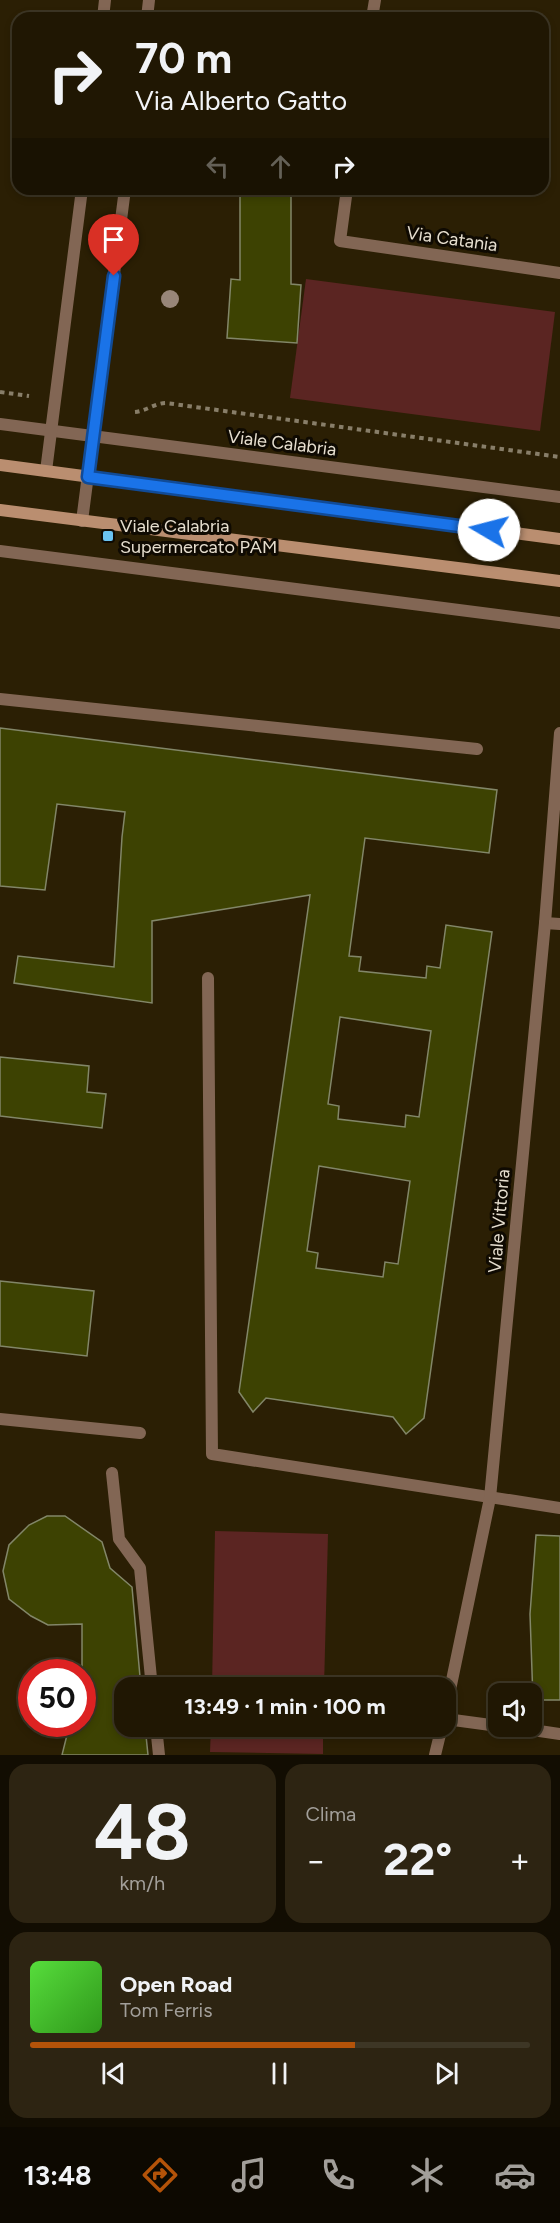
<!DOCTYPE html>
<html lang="it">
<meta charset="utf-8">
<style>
:root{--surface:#201703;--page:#2d2412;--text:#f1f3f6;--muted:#a29f9a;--line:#3d3625;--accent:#b45309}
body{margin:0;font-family:Figtree,sans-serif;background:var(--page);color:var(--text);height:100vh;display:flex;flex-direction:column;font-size:22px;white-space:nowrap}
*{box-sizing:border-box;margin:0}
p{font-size:20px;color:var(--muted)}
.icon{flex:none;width:33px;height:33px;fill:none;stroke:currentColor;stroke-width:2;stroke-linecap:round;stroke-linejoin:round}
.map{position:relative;height:1755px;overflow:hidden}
.panel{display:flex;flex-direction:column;gap:9px;padding:9px;background:#120d02;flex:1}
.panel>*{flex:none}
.top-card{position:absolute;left:12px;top:12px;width:537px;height:183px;border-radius:18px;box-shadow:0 3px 9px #0003,0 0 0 2px var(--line);background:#201703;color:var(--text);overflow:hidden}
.tools{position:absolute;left:488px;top:1683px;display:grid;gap:12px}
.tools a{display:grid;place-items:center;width:54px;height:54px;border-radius:12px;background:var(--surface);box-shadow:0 3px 9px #0003,0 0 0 2px var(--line);font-size:30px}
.speed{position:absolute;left:18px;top:1659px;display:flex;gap:12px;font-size:30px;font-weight:700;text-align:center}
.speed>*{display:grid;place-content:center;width:78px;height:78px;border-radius:50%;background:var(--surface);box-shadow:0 3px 9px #0003,0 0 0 2px var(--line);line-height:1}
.speed .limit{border:9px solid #d22;background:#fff;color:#111}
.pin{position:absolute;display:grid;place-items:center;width:51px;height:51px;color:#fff;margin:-62px -26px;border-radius:50% 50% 50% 0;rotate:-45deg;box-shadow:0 0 6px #0007}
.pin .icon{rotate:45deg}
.me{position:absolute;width:66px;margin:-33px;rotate:278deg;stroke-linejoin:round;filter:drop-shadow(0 0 4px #0008)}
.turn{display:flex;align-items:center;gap:21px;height:126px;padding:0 24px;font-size:27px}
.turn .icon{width:78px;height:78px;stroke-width:2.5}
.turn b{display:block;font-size:42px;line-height:51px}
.lanes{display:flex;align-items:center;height:57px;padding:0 24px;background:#0003;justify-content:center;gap:30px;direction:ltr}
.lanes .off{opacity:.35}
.big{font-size:45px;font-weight:700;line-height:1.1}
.panel .widget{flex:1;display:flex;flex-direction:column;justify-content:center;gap:9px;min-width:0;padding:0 21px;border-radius:18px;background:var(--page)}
.panel .dial{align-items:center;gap:0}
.dial b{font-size:78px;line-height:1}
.song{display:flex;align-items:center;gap:18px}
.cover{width:72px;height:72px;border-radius:9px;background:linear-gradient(135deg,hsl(110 70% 55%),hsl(110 70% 35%))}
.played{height:6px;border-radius:3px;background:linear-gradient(90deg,var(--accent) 65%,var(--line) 65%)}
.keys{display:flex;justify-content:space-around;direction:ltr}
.heat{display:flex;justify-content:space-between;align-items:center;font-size:33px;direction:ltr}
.panel .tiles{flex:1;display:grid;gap:9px;grid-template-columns:1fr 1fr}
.widget:last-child{grid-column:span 2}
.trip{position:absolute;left:114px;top:1677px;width:342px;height:60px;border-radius:18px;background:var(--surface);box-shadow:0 3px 9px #0003,0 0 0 2px var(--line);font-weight:700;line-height:60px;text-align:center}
.tab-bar{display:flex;height:96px;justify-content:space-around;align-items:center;background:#0d0901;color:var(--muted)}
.tab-bar .icon{width:42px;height:42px}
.tab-bar .selected{color:var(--accent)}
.tab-bar b{font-size:27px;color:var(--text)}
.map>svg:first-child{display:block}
.green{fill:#5b2522}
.building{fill:#3d4202;stroke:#828668;stroke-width:1.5;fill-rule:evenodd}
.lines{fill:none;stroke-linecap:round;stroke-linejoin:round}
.path{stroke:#887e69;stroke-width:4;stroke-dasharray:4.5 4.5;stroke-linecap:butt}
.service{stroke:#826654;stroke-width:12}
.minor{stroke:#826654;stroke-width:12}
.secondary{stroke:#ba8e70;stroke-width:12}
.tree{fill:#988679}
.route-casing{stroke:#114b97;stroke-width:15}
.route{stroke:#1a73e8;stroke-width:10}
.poi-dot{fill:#6ac3f1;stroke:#0f0a02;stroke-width:2}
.labels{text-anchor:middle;stroke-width:6;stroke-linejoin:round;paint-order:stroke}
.street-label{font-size:18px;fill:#e6decf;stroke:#0f0a02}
.poi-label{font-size:18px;fill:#e6decf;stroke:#0f0a02;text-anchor:start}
</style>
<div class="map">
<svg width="560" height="1755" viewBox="0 0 560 1755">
<rect width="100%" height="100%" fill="#2b1f04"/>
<g class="green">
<path d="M 306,279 L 555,312 L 540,431 L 290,398 Z"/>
<path d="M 215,1531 L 328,1534 L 324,1687 L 212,1687 Z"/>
<path d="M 211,1727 L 323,1727 L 323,1754 L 210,1752 Z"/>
</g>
<g class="building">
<path d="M 240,189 L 291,189 L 291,284 L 301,285 L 297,343 L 227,338 L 231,279 L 240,280 Z"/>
<path d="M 0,728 L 497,790 L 489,853 L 365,838 L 349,956 L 361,957 L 359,971 L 426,978 L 427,966 L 440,968 L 446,925 L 492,932 L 424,1418 L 406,1434 L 393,1417 L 266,1398 L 253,1412 L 239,1392 L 310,895 L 152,921 L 152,1003 L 14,983 L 18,956 L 114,967 L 122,837 L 125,812 L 57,804 L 45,890 L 0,886 ZM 340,1017 L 431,1031 L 419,1117 L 406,1115 L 405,1127 L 338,1119 L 339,1106 L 328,1104 ZM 319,1166 L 410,1181 L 398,1264 L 385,1262 L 383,1277 L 316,1268 L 318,1253 L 307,1251 Z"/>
<path d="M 0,1057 L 89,1066 L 87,1092 L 106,1094 L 102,1128 L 0,1116 Z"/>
<path d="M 0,1281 L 94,1291 L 87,1356 L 0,1346 Z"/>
<path d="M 47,1516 L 65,1516 L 102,1542 L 110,1568 L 132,1587 L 141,1688 L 124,1688 L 124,1726 L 145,1726 L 148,1755 L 62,1755 L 68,1731 L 75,1724 L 82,1724 L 82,1624 L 48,1625 L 31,1616 L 9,1599 L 3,1571 L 9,1545 L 29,1525 Z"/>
<path d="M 536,1535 L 560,1536 L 560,1700 L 533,1700 L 530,1614 Z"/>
</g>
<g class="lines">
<g class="path">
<path d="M 0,392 L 29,396"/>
<path d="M 135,412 C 146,411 155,403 166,403 L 560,457"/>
</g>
<g class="service">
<path d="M 112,1473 L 119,1539 L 140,1568 L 152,1688"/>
<path d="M 156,1726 L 159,1755"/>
</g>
<g class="minor">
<path d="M 103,18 L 105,0"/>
<path d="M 147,18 L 149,0"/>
<path d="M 372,18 L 375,0"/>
<path d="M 347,189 L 340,241 L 560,273"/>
<path d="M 0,424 L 560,497"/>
<path d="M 46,471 L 82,189"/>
<path d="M 82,521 L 125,189"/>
<path d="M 0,551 L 560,623"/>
<path d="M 0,699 L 477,749"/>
<path d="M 545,923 L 560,924"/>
<path d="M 208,978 L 212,1454 L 560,1508"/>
<path d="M 0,1419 L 140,1433"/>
<path d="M 446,1709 L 490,1498 L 545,923 L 560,733"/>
<path d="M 446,1719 L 498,1726"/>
<path d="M 505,1726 L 560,1734"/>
<path d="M 435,1755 L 442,1726"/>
</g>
<g class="secondary">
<path d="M 0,465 L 560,539"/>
<path d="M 0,510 L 560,581"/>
</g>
</g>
<circle class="tree" cx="170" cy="299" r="9"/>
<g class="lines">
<defs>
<path id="route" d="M 114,276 L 88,477 L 489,530"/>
</defs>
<use href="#route" class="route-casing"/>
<use href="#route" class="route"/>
</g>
<rect class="poi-dot" x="102" y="530" width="12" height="12" rx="3"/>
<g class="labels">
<g class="street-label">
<text transform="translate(452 239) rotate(8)" y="6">Via Catania</text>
<text transform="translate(282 443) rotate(7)" y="6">Viale Calabria</text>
<text transform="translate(499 1221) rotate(-85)" y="6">Viale Vittoria</text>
</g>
<g class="poi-label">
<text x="120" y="532">Viale Calabria<tspan x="120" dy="21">Supermercato PAM</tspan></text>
</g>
</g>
</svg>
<div class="tools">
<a><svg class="icon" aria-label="sound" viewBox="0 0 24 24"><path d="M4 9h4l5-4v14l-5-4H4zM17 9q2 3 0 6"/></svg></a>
</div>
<div class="speed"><div class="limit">50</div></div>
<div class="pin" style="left:114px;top:276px;background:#d93025"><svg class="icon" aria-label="arrive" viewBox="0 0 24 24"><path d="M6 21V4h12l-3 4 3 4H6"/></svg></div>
<svg class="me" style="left:489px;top:530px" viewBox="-20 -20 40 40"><circle r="19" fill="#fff"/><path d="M0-13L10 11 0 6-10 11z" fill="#1a73e8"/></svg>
<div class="trip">13:49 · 1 min · 100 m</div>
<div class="top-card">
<div class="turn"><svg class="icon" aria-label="right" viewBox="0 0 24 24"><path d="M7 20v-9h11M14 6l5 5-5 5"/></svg><div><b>70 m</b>Via Alberto Gatto</div></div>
<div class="lanes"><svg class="icon off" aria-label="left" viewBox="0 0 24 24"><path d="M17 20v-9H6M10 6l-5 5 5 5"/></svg><svg class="icon off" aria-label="ahead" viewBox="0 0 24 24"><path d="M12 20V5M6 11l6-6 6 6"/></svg><svg class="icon" aria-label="right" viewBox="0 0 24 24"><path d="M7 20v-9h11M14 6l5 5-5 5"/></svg></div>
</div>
</div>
<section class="panel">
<div class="tiles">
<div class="widget dial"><b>48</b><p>km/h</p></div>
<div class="widget"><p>Clima</p>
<div class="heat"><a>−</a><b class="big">22°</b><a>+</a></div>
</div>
<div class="widget">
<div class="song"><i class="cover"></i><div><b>Open Road</b><p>Tom Ferris</p></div></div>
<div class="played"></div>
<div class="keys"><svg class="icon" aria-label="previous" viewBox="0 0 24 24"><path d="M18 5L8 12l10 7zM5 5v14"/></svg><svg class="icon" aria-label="pause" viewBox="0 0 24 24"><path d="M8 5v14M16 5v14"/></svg><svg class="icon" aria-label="next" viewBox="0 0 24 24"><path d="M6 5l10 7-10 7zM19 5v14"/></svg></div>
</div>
</div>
</section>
<nav class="tab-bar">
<b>13:48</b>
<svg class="icon selected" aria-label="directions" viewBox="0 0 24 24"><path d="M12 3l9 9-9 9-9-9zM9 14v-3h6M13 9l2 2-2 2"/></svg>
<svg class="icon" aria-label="music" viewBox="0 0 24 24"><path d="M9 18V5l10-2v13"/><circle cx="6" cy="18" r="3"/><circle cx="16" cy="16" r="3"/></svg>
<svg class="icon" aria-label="phone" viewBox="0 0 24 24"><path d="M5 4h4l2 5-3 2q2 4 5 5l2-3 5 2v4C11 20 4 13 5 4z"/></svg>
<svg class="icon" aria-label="climate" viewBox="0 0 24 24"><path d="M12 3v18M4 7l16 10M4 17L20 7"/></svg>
<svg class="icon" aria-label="car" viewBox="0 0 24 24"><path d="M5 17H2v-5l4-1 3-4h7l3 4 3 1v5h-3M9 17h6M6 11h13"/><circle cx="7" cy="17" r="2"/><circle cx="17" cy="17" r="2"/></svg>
</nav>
